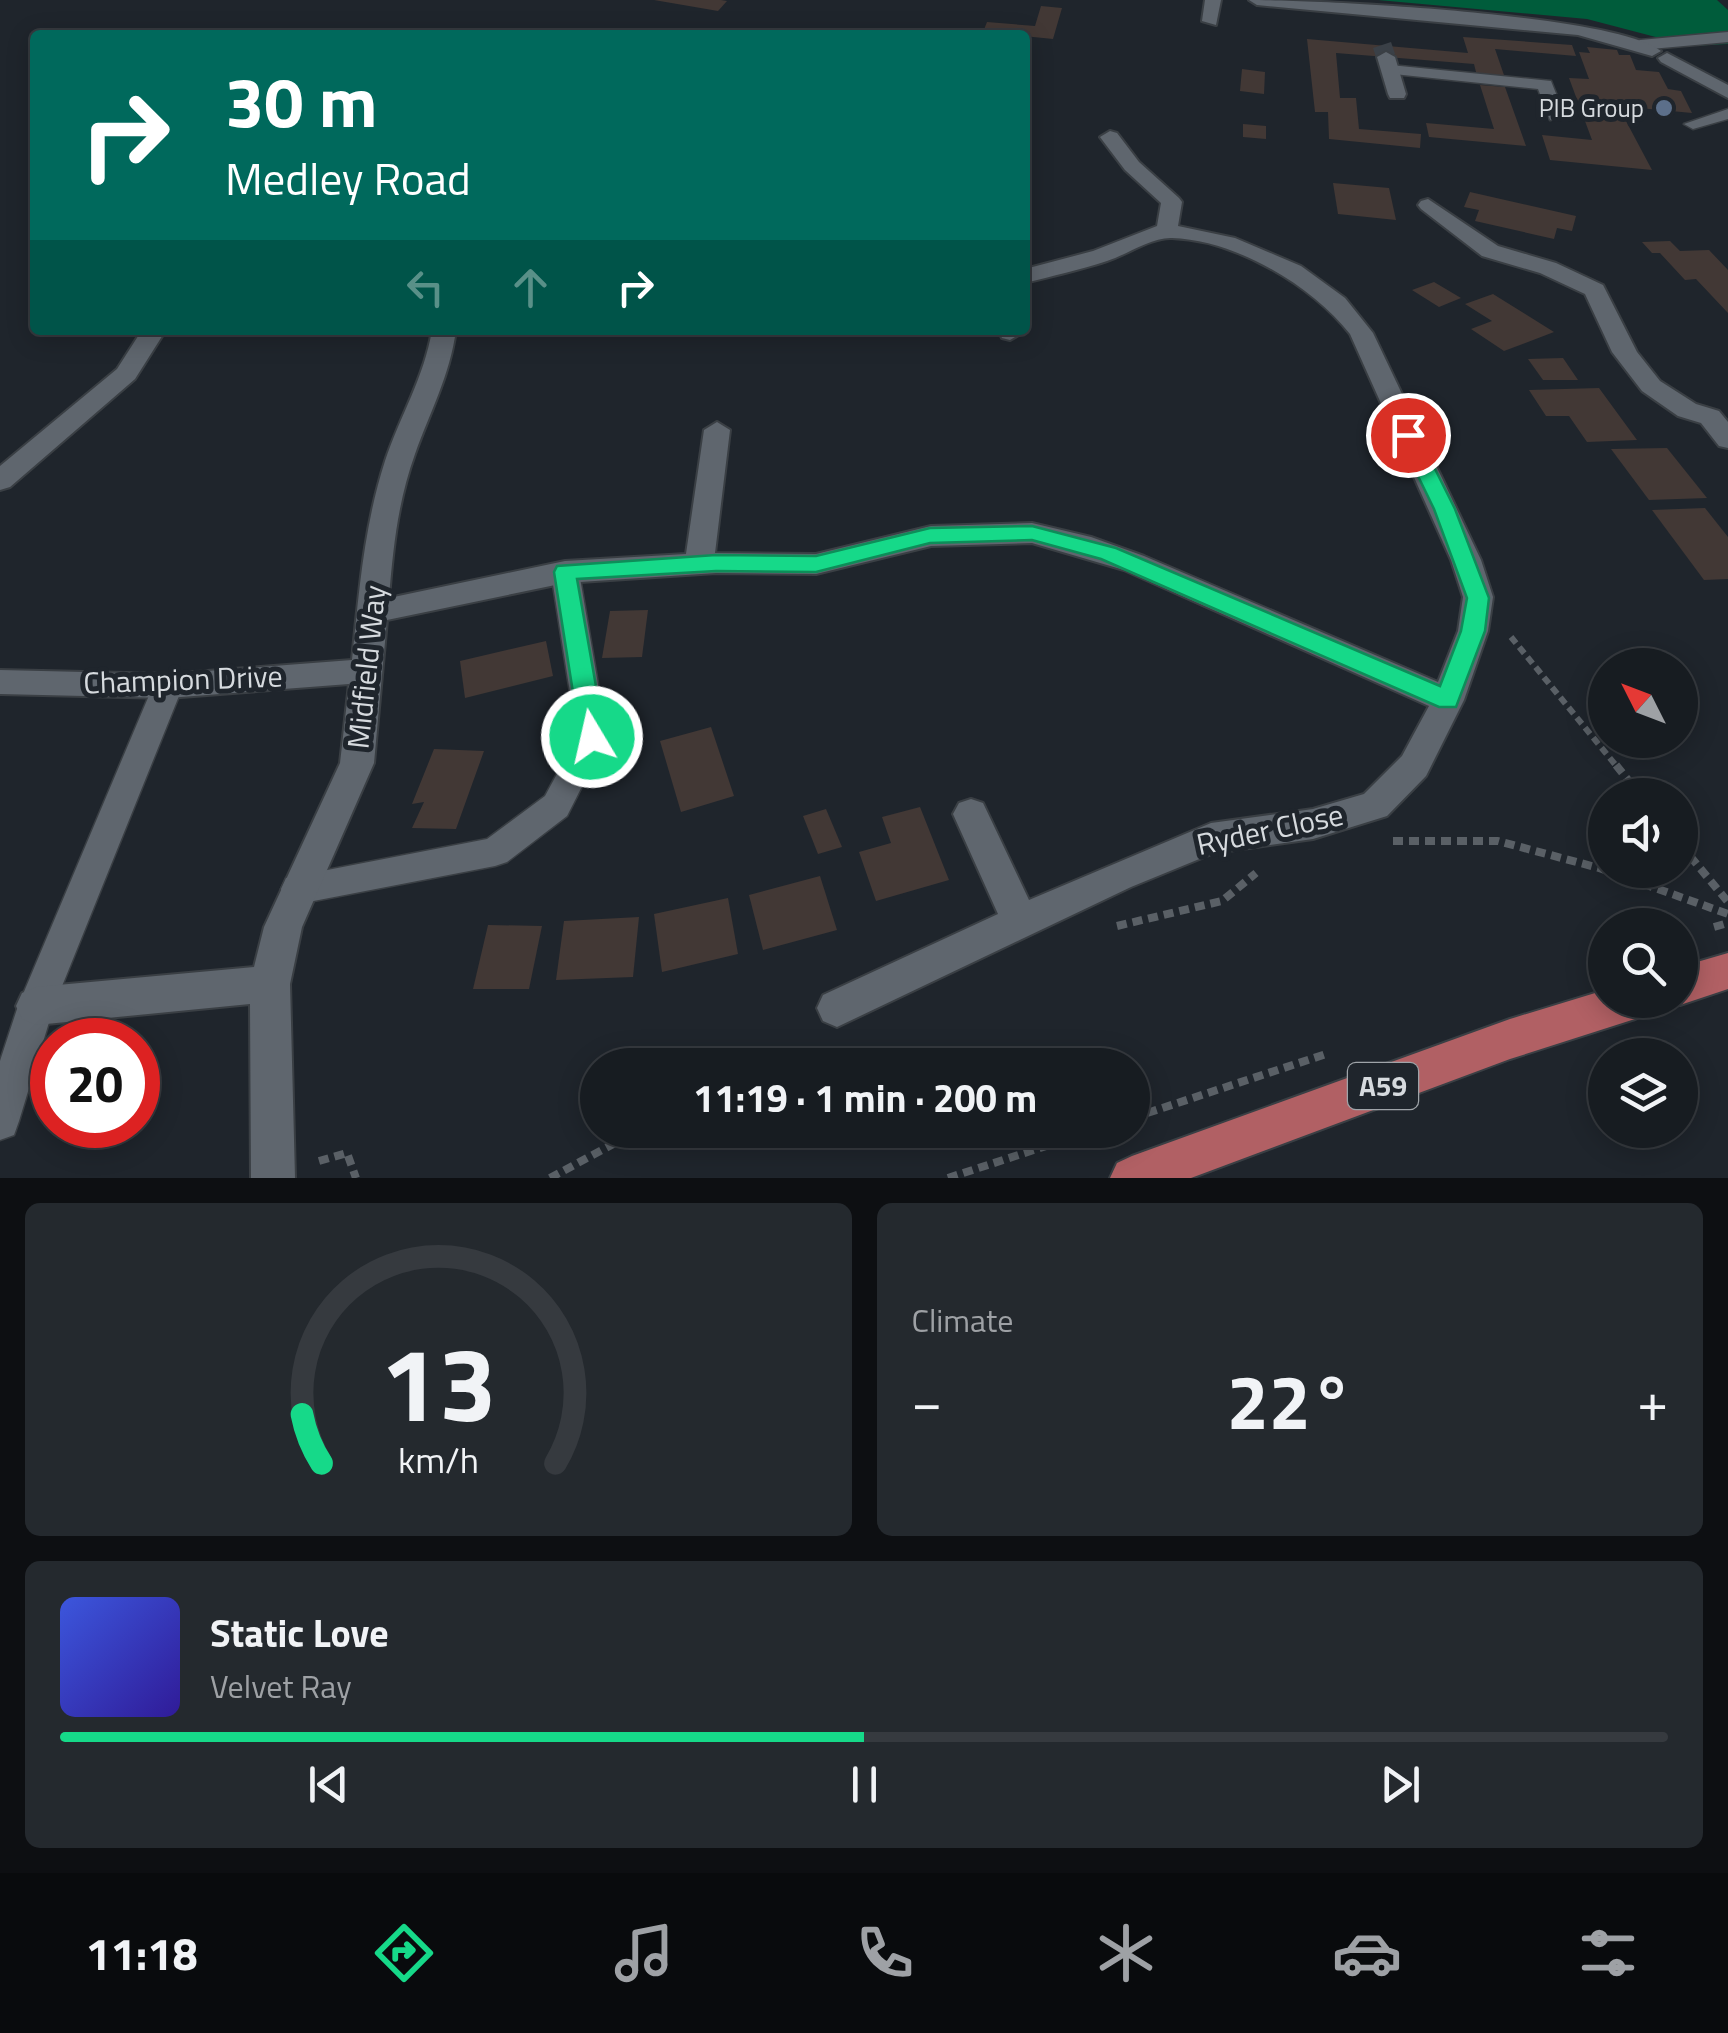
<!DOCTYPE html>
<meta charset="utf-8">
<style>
:root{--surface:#171c21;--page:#24292e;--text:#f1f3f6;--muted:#9ea1a5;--line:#363a3f;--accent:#16d989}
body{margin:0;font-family:"Titillium Web",sans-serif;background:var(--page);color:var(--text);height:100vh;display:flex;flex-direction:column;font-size:38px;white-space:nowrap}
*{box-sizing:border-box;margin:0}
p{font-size:32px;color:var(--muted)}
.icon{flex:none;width:55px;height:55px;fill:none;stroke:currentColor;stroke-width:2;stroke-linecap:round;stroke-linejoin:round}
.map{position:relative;height:1178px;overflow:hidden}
.sheet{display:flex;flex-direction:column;gap:25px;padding:25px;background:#0d0f12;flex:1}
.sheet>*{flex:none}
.hud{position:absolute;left:30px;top:30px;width:1000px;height:305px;border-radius:10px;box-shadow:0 5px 25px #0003,0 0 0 2px var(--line);background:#00695c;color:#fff;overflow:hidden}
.needle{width:65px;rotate:312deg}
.fabs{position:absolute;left:1588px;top:648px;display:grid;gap:20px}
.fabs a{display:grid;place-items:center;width:110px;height:110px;border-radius:50%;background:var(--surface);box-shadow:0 5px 25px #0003,0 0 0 2px var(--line);font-size:50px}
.speed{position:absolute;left:30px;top:1018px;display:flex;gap:20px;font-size:50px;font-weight:700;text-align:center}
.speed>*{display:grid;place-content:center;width:130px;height:130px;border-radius:50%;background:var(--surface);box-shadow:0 5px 25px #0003,0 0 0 2px var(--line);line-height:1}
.speed .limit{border:15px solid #d22;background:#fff;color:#111}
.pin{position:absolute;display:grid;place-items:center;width:85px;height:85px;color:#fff;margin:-42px;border:5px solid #fff;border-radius:50%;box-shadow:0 2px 10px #0007}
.me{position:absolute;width:110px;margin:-55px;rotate:351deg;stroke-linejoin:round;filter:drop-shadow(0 0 8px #0008)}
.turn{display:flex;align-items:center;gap:35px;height:210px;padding:0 30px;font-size:45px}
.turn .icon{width:130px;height:130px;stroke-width:2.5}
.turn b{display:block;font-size:70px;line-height:85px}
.lanes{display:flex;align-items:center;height:95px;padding:0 30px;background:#0003;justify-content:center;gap:50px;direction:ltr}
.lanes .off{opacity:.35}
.big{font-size:75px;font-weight:700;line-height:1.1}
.sheet .tile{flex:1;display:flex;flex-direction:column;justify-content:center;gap:15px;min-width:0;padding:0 35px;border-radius:15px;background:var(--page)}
.sheet .dial{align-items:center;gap:0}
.dial svg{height:260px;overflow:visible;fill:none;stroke:var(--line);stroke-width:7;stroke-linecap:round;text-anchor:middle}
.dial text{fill:var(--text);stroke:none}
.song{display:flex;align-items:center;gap:30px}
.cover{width:120px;height:120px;border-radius:15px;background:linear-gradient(135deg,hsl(230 70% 55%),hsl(250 70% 35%))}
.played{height:10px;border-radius:5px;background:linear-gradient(90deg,var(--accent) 50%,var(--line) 50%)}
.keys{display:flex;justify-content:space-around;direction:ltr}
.heat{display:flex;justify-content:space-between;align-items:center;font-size:55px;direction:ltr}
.sheet .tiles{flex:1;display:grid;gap:25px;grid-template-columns:1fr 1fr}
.tile:last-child{grid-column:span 2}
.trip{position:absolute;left:580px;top:1048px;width:570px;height:100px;border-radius:50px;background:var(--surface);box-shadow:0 5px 25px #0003,0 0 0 2px var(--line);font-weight:700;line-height:100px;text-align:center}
.dock{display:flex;height:160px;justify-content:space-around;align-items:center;background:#090b0d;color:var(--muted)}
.dock .icon{width:70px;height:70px}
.dock .on{color:var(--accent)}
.dock b{font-size:45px;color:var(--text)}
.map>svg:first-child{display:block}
.green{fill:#005c3b}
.building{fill:#423835}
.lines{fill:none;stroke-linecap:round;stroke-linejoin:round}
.street-tunnel{stroke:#3a4047;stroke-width:19;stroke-dasharray:19 9;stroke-linecap:butt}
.lane-casing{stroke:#3a3f44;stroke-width:3}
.street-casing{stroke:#3a3f44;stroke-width:4}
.primary-casing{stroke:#3a3f44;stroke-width:4}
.path-far1{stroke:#5a6066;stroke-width:6;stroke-dasharray:8 5;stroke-linecap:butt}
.path{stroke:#5a6066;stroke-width:8;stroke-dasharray:10 6;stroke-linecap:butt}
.lane{fill:#5f666e;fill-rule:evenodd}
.street{fill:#5f666e;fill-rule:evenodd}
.primary{fill:#b16064;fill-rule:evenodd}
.route{fill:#16d989;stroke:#0e8d59;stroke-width:2.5}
.service-dot{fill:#5c6f8a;stroke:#1f252c;stroke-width:4}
.labels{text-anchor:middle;stroke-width:10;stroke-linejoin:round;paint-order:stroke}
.far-poi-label{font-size:25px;fill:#d6dade;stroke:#1f252c;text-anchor:end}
.shield{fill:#1f252c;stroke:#9fa4a9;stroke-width:2.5}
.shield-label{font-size:28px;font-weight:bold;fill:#d6dade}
.street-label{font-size:30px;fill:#d6dade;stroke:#1f252c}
</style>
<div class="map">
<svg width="1728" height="1178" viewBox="0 0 1728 1178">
<rect width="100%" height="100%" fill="#1f252c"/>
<path class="green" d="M 1378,0 L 1717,0 L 1728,10 L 1728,44 L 1690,46 L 1587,19 Z"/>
<g class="building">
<path d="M 654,0 L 721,0 L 727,1 L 718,11 Z"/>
<path d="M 1041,6 L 1062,8 L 1053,39 L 983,32 L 987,22 L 1035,26 Z"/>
<path d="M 1463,37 L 1572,45 L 1576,56 L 1495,49 L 1505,78 L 1477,76 L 1474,64 L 1336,53 L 1340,98 L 1356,98 L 1359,129 L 1421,134 L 1420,148 L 1329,139 L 1328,112 L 1315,112 L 1307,39 L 1468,53 Z"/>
<path d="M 1587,47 L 1617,50 L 1619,55 L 1630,55 L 1636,70 L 1659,72 L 1668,89 L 1681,91 L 1692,113 L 1618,106 L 1652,170 L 1550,160 L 1542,135 L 1592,140 L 1569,78 L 1589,79 L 1579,52 L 1590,53 Z"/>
<path d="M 1242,69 L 1265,72 L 1264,94 L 1240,91 Z"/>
<path d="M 1480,85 L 1505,87 L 1526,146 L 1429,137 L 1426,123 L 1494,129 Z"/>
<path d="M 1243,124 L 1266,126 L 1266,139 L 1243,137 Z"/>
<path d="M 1333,183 L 1389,188 L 1396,220 L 1338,214 Z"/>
<path d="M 1470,192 L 1576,216 L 1572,231 L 1557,228 L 1554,239 L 1475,221 L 1479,210 L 1464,207 Z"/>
<path d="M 1670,241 L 1680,251 L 1709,250 L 1728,270 L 1728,313 L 1696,279 L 1685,280 L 1660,253 L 1652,253 L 1642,242 Z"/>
<path d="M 1434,282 L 1461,298 L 1439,307 L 1412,290 Z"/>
<path d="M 1493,294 L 1554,332 L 1504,351 L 1471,329 L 1492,321 L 1465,304 Z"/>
<path d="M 1563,358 L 1578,380 L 1543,380 L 1528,359 Z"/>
<path d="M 1599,388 L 1637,440 L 1587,442 L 1569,416 L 1546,416 L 1529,390 Z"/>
<path d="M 1667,448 L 1707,498 L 1649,500 L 1611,449 Z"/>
<path d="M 1705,508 L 1728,537 L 1728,579 L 1704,580 L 1652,510 Z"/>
<path d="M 648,610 L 642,657 L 602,658 L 610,611 Z"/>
<path d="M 546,641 L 553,676 L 465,698 L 460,661 Z"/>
<path d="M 711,727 L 734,796 L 681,812 L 660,741 Z"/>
<path d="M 434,749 L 484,751 L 456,829 L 412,828 L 424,802 L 412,804 Z"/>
<path d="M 920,807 L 949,880 L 876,901 L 859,852 L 891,843 L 882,817 Z"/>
<path d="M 826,809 L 842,847 L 818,854 L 803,816 Z"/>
<path d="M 820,876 L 837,930 L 763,950 L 749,895 Z"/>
<path d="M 728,898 L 738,954 L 662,972 L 654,914 Z"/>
<path d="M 639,917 L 633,977 L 556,980 L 564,921 Z"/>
<path d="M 488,925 L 542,926 L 529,989 L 473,989 Z"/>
</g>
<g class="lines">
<path class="street-tunnel" d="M 1382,45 L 1386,57"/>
<defs>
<g id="lane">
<path d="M 1728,32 L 1728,42 L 1640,50 L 1632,45 L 1640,40 Z"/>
<path d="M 1390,65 L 1551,81 L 1565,116 L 1550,120 L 1538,89 L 1384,73 L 1384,67 Z"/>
<path d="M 1728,109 L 1728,119 L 1693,129 L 1684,124 Z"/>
<path d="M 565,562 L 575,565 L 579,572 L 607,737 L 567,816 L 507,862 L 495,866 L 298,904 L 286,900 L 281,889 L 286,878 L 487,839 L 545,796 L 577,737 L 551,572 L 555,565 Z"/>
<path d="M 168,675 L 178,678 L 183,686 L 54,1006 L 19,1121 L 14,1135 L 0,1140 L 0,1061 L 18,1006 L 153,686 L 158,678 Z"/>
</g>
<g id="street">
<path d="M 1205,0 L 1221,0 L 1216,25 L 1202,21 Z"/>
<path d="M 1249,0 C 1319,0 1615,14 1661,51 L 1652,56 L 1578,35 L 1257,5 Z"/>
<path d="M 1386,52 L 1395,57 L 1406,94 L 1404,98 L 1390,98 L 1388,94 L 1377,57 Z"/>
<path d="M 1667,53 L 1728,85 L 1728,98 L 1661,62 L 1658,58 Z"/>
<path d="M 1110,131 L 1117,133 L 1139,162 L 1179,198 L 1182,202 L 1178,226 L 1235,238 L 1301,266 L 1345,298 L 1373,333 L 1481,560 L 1493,597 L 1488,631 L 1464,700 L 1426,776 L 1387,816 L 1313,839 L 1214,853 L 1131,887 L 837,1027 L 823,1021 L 817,1008 L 823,995 L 998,914 L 953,814 L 959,803 L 971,799 L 983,803 L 1029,900 L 1211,823 L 1313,809 L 1364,794 L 1402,756 L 1429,706 L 1124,570 L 1032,543 L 931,546 L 816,574 L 716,573 L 565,583 L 387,620 L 374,763 L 302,927 L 290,984 L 295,1178 L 251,1178 L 250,1004 L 36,1025 L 22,1019 L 16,1006 L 22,993 L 36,987 L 254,967 L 264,927 L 340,763 L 349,684 L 168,698 L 0,694 L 0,670 L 168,674 L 352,660 C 359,592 364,526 385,461 C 400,416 424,378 432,330 L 456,330 C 450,375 430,412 415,454 C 398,501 393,548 389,598 L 565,561 L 686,554 L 704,430 L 717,422 L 730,430 L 715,553 L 816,554 L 931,526 L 1032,523 L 1091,537 L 1144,556 L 1438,682 L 1458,631 L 1463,597 L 1451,560 L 1350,334 C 1312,286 1236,240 1172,238 C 1152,237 1126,255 1107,261 C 1080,270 1052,276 1025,283 L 1025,269 L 1093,251 L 1157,226 L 1161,203 L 1125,170 L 1103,141 L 1100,137 Z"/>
<path d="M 1428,199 L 1498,246 L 1556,263 L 1603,285 L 1637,352 L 1660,381 L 1696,404 L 1719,411 L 1728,422 L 1728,448 L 1719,446 L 1701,423 L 1678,416 L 1642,391 L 1612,352 L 1585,294 L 1540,273 L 1482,256 L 1421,209 L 1418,205 L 1421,201 Z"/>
<path d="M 142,330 L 166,330 L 135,379 L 10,487 L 0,490 L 0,466 L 117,369 Z"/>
<path d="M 998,330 L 1022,330 L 1022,333 L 1010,340 L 1002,338 Z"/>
</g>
<g id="primary">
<path d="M 1728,953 L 1728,989 L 1680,1005 L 1668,1000 L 1680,1000 L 1680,967 Z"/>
<path d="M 1605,990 L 1605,1000 L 1655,1000 L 1649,1013 L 1635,1019 L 1510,1059 L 1191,1178 L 1110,1178 L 1117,1163 L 1132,1156 L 1510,1019 Z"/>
</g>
</defs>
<use href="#lane" class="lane-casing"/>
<use href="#street" class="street-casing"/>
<use href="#primary" class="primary-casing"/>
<path class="path-far1" d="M 1511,637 L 1618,768"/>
<g class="path">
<path d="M 1616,765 L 1640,795"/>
<path d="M 1393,841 L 1498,841 L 1599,868 L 1728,914"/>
<path d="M 1680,844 L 1728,902"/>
<path d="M 1117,926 L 1222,901 L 1256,873"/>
<path d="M 1714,927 L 1728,923"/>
<path d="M 790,1065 L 831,1051"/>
<path d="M 1132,1118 L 1326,1054"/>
<path d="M 319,1161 L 347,1153 L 356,1178"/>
<path d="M 550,1178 L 639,1130"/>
<path d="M 948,1178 L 1095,1130"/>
</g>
<use href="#lane" class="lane"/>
<use href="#street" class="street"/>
<use href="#primary" class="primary"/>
</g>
<path class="route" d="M 1408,428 L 1418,435 L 1455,509 L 1489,598 L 1485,631 L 1456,707 L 1439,707 L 1101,559 L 1032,540 L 930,543 L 816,572 L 716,571 L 577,579 L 605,737 L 601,744 L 584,744 L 580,737 L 554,572 L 557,566 L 716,555 L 816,556 L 930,528 L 1032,526 L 1116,548 L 1440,686 L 1461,631 L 1467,598 L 1434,509 L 1398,435 Z"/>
<circle class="service-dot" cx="1664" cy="108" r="10"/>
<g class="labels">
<g class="far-poi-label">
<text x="1644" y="117">PIB Group</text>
</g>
<rect class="shield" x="1348" y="1063" width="70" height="46" rx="8"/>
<g class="shield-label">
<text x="1383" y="1096">A59</text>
</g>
<g class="street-label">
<text transform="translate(367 667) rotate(-84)" y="10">Midfield Way</text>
<text transform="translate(183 680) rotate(-2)" y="10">Champion Drive</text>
<text transform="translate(1270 830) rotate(-12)" y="10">Ryder Close</text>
</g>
</g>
</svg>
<div class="fabs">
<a><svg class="needle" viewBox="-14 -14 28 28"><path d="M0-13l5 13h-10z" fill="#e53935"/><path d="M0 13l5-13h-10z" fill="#9ea1a5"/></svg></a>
<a><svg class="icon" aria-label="sound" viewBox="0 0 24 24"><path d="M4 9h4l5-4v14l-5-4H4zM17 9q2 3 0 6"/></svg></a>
<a><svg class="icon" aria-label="search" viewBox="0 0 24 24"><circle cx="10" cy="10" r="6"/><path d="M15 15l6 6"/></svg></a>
<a><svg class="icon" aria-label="layers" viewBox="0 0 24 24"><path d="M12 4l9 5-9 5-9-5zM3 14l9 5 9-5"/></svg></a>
</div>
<div class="speed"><div class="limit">20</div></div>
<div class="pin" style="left:1408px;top:435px;background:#d93025"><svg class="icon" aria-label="arrive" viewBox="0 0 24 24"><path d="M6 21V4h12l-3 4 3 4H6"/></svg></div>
<svg class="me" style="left:592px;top:737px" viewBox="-20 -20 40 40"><circle r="17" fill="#16d989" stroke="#fff" stroke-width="3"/><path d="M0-11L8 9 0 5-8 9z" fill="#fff"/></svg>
<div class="trip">11:19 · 1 min · 200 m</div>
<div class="hud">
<div class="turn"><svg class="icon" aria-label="right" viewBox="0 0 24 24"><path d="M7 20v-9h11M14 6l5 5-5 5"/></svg><div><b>30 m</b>Medley Road</div></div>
<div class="lanes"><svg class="icon off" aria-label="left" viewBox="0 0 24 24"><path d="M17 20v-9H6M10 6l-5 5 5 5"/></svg><svg class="icon off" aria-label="ahead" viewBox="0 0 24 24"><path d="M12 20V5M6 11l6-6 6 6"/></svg><svg class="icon" aria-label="right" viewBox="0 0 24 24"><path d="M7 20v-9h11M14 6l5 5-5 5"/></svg></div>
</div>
</div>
<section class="sheet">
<div class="tiles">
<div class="tile dial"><svg viewBox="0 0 100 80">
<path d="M14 69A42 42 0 1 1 86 69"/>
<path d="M14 69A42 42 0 0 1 8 54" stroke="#16d989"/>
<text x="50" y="56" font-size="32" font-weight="700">13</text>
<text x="50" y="72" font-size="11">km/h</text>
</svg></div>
<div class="tile"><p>Climate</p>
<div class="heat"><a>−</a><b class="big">22°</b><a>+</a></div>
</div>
<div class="tile">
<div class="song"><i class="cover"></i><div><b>Static Love</b><p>Velvet Ray</p></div></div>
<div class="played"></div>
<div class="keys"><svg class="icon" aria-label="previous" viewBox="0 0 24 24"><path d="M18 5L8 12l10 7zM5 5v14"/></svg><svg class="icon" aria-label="pause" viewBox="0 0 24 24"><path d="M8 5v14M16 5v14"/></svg><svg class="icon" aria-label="next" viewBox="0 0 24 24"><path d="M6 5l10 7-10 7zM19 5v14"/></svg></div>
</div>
</div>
</section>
<nav class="dock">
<b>11:18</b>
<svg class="icon on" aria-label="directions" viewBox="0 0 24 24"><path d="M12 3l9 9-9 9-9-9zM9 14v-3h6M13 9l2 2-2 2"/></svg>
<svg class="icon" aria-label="music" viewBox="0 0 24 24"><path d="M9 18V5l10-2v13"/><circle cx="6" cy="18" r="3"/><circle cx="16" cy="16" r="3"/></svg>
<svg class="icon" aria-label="phone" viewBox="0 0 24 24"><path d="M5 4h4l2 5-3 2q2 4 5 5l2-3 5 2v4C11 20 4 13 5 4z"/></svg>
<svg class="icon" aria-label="climate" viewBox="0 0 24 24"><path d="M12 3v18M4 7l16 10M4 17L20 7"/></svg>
<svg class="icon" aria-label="car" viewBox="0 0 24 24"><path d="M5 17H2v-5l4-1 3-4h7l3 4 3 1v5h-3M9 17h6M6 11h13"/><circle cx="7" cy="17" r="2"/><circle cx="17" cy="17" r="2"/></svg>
<svg class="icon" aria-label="filters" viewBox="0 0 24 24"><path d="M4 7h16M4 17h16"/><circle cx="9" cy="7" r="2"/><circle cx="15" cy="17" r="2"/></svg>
</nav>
